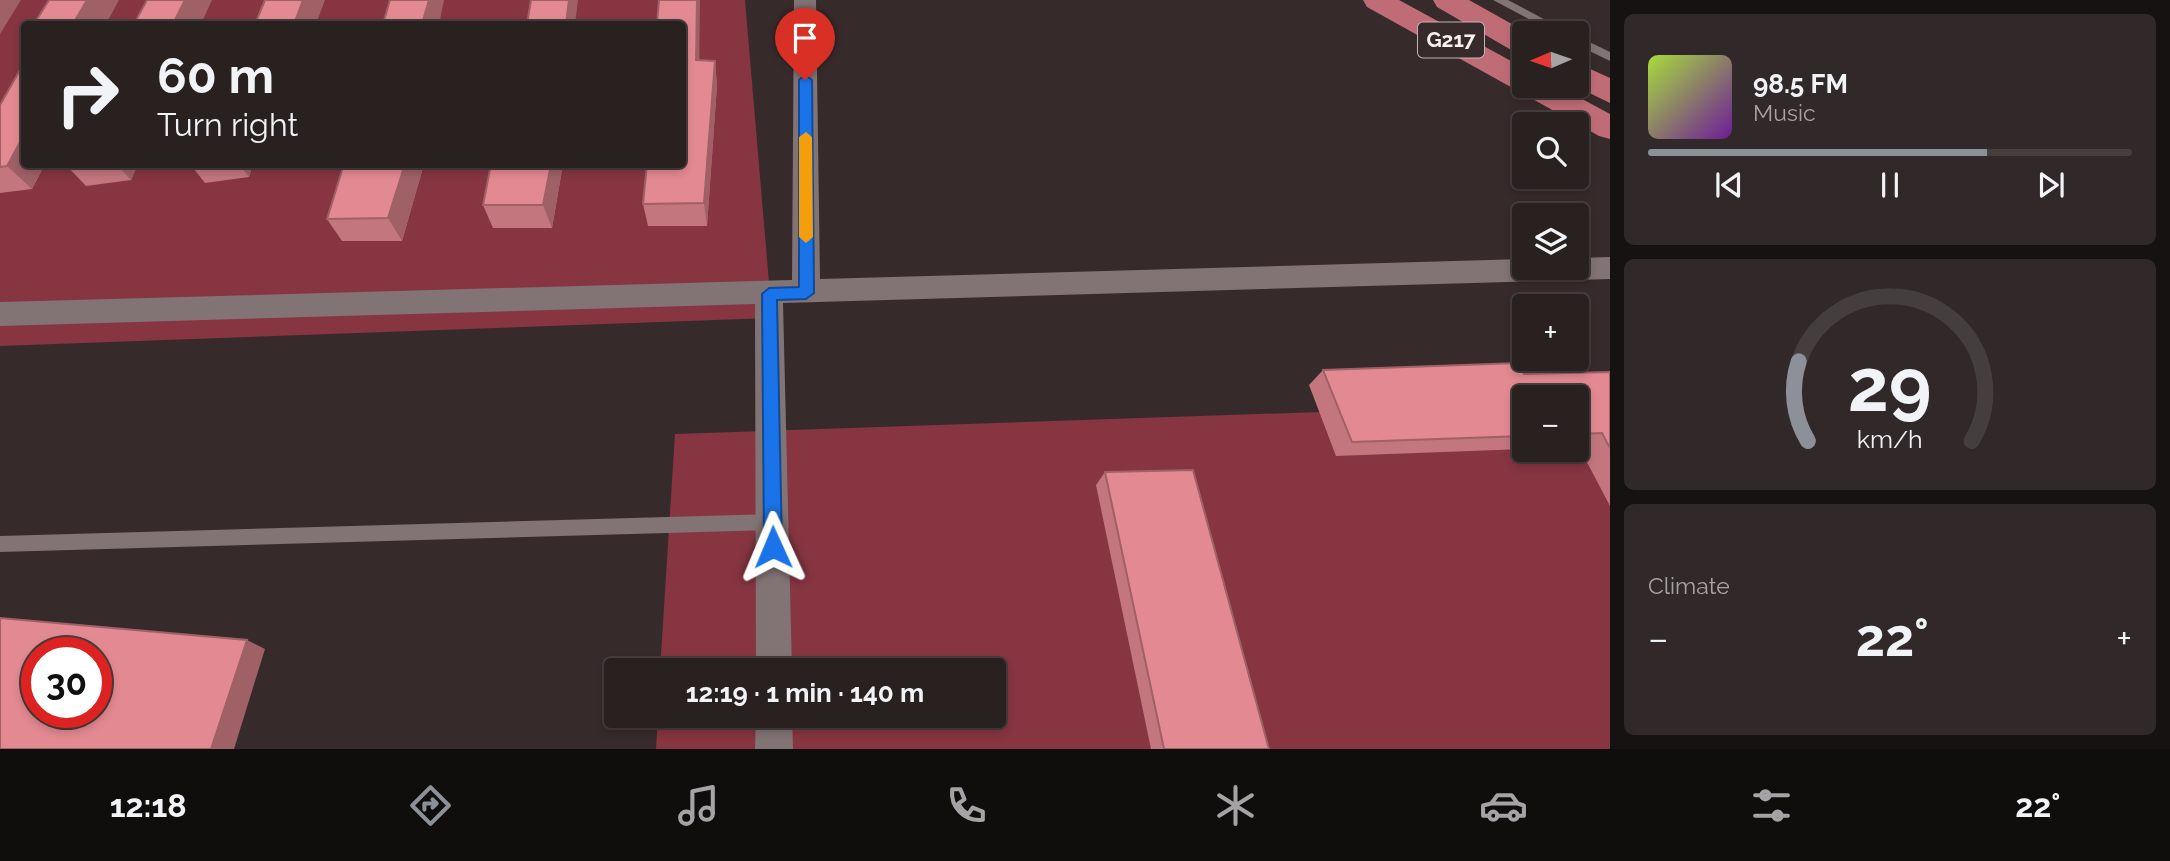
<!DOCTYPE html>
<meta charset="utf-8">
<style>
:root{--surface:#292020;--page:#312829;--text:#f1f3f6;--muted:#a5a3a5;--line:#453e3e;--accent:#8c9099}
body{margin:0;font-family:Raleway,sans-serif;background:var(--page);color:var(--text);height:100vh;display:flex;flex-direction:column;font-size:26px;white-space:nowrap}
*{box-sizing:border-box;margin:0}
p{font-size:23px;color:var(--muted)}
.icon{flex:none;width:38px;height:38px;fill:none;stroke:currentColor;stroke-width:2;stroke-linecap:round;stroke-linejoin:round}
.map{position:relative;flex:1;overflow:hidden}
.drawer{display:flex;flex-direction:column;gap:14px;padding:14px;background:#171212;width:560px}
.drawer>*{flex:none}
.top-card{position:absolute;left:21px;top:21px;width:665px;height:147px;border-radius:7px;box-shadow:0 4px 10px #0003,0 0 0 2px var(--line);background:#292020;color:var(--text);overflow:hidden}
.needle{width:46px;rotate:268deg}
.fabs{position:absolute;left:1512px;top:21px;display:grid;gap:14px}
.fabs a{display:grid;place-items:center;width:77px;height:77px;border-radius:7px;background:var(--surface);box-shadow:0 4px 10px #0003,0 0 0 2px var(--line);font-size:35px}
.speed{position:absolute;left:21px;top:637px;display:flex;gap:14px;font-size:35px;font-weight:700;text-align:center}
.speed>*{display:grid;place-content:center;width:91px;height:91px;border-radius:50%;background:var(--surface);box-shadow:0 4px 10px #0003,0 0 0 2px var(--line);line-height:1}
.speed .limit{border:10px solid #d22;background:#fff;color:#111}
.pin{position:absolute;display:grid;place-items:center;width:60px;height:60px;color:#fff;margin:-72px -30px;border-radius:50% 50% 50% 0;rotate:-45deg;box-shadow:0 0 7px #0007}
.pin .icon{rotate:45deg}
.me{position:absolute;width:77px;margin:-38px;rotate:359deg;stroke-linejoin:round;filter:drop-shadow(0 0 5px #0008)}
.turn{display:flex;align-items:center;gap:24px;height:147px;padding:0 21px;font-size:32px}
.turn .icon{width:91px;height:91px;stroke-width:2.5}
.turn b{display:block;font-size:49px;line-height:60px}
.big{font-size:52px;font-weight:700;line-height:1.1}
.drawer .card{flex:1;display:flex;flex-direction:column;justify-content:center;gap:10px;min-width:0;padding:0 24px;border-radius:10px;background:var(--page)}
.drawer .dial{align-items:center;gap:0}
.dial svg{height:182px;overflow:visible;fill:none;stroke:var(--line);stroke-width:7;stroke-linecap:round;text-anchor:middle}
.dial text{fill:var(--text);stroke:none}
.song{display:flex;align-items:center;gap:21px}
.cover{width:84px;height:84px;border-radius:10px;background:linear-gradient(135deg,hsl(80 70% 55%),hsl(280 70% 35%))}
.played{height:7px;border-radius:4px;background:linear-gradient(90deg,var(--accent) 70%,var(--line) 70%)}
.keys{display:flex;justify-content:space-around;direction:ltr}
.heat{display:flex;justify-content:space-between;align-items:center;font-size:38px;direction:ltr}
.trip{position:absolute;left:604px;top:658px;width:402px;height:70px;border-radius:7px;background:var(--surface);box-shadow:0 4px 10px #0003,0 0 0 2px var(--line);font-weight:700;line-height:70px;text-align:center}
.dock{display:flex;height:112px;justify-content:space-around;align-items:center;background:#100d0d;color:var(--muted)}
.dock .icon{width:49px;height:49px}
.dock .current{color:var(--accent)}
.dock b{font-size:32px;color:var(--text)}
main{display:flex;flex:1;min-height:0}
.map>svg:first-child{display:block}
.forest{fill:#863541;fill-rule:evenodd}
.lines{fill:none;stroke-linecap:round;stroke-linejoin:round}
.service{fill:#827374;fill-rule:evenodd}
.minor{fill:#827374;fill-rule:evenodd}
.trunk{fill:#c06c76;fill-rule:evenodd}
.wall{fill:#c3767d}
.shaded-wall{fill:#9f6066}
.building{fill:#e38991;stroke:#9f6066;stroke-width:2;fill-rule:evenodd}
.route{fill:#1a73e8;stroke:#114b97;stroke-width:2}
.slow{fill:#f59e0b}
.labels{text-anchor:middle;stroke-width:7;stroke-linejoin:round;paint-order:stroke}
.shield{fill:#372a2b;stroke:#c0b5b6;stroke-width:2}
.shield-label{font-size:21px;font-weight:bold;fill:#faf1f1}
</style>
<main>
<div class="map">
<svg width="1610" height="749" viewBox="0 0 1610 749">
<rect width="100%" height="100%" fill="#372a2b"/>
<g class="forest">
<path d="M 0,0 L 745,0 L 772,318 L 0,346 ZM 24,24 L 682,24 L 682,164 L 24,164 Z"/>
<path d="M 1610,402 L 1610,749 L 656,749 L 658,716 L 994,716 L 994,670 L 660,670 L 675,434 L 1524,405 L 1524,450 L 1577,450 L 1577,403 Z"/>
</g>
<g class="lines">
<g class="service">
<path d="M 1493,0 L 1508,0 L 1570,33 L 1555,33 Z"/>
<path d="M 1577,36 L 1610,52 L 1610,61 L 1577,45 Z"/>
<path d="M 773,514 L 779,516 L 782,522 L 779,528 L 773,530 L 0,552 L 0,536 Z"/>
</g>
<g class="minor">
<path d="M 794,0 L 816,0 L 820,279 L 1524,259 L 1524,268 L 1577,268 L 1577,258 L 1610,257 L 1610,279 L 783,303 L 792,670 L 756,670 L 755,304 L 0,326 L 0,302 L 792,280 Z"/>
<path d="M 756,716 L 792,716 L 793,749 L 755,749 Z"/>
</g>
<g class="trunk">
<path d="M 1363,0 L 1399,0 L 1524,68 L 1524,86 L 1558,86 L 1610,114 L 1610,139 L 1599,136 L 1367,7 Z"/>
<path d="M 1433,0 L 1469,0 L 1528,33 L 1524,33 L 1524,54 L 1513,51 L 1437,7 Z"/>
<path d="M 1577,63 L 1610,78 L 1610,103 L 1575,86 Z"/>
</g>
</g>
<g class="wall">
<path d="M 699,60 L 715,61 L 717,85 L 707,226 L 648,226 L 643,204 Z"/>
<path d="M 0,105 L 24,164 L 45,164 L 32,189 L 0,193 Z"/>
<path d="M 65,164 L 138,164 L 131,180 L 86,186 Z"/>
<path d="M 190,164 L 253,164 L 249,177 L 205,183 Z"/>
<path d="M 344,164 L 424,164 L 402,241 L 342,241 L 327,219 Z"/>
<path d="M 491,164 L 563,164 L 552,228 L 493,228 L 483,205 Z"/>
<path d="M 1323,370 L 1524,374 L 1610,372 L 1610,506 L 1579,447 L 1577,447 L 1577,397 L 1524,397 L 1524,449 L 1336,456 L 1309,385 Z"/>
<path d="M 1105,472 L 1269,749 L 1151,749 L 1096,485 Z"/>
</g>
<g class="shaded-wall">
<path d="M 0,0 L 21,0 L 0,34 Z"/>
<path d="M 87,0 L 119,0 L 106,24 L 73,24 Z"/>
<path d="M 185,0 L 212,0 L 201,24 L 173,24 Z"/>
<path d="M 303,0 L 325,0 L 316,24 L 294,24 Z"/>
<path d="M 429,0 L 444,0 L 439,24 L 422,24 Z"/>
<path d="M 569,0 L 578,0 L 575,24 L 566,24 Z"/>
<path d="M 697,0 L 700,0 L 699,84 L 696,60 Z"/>
<path d="M 715,61 L 717,85 L 707,226 L 704,203 Z"/>
<path d="M 24,135 L 24,164 L 45,164 L 32,189 L 7,166 Z"/>
<path d="M 116,164 L 138,164 L 131,180 Z"/>
<path d="M 239,164 L 253,164 L 249,177 Z"/>
<path d="M 405,164 L 424,164 L 402,241 L 388,218 Z"/>
<path d="M 551,164 L 563,164 L 552,228 L 543,205 Z"/>
<path d="M 247,640 L 265,649 L 234,749 L 211,749 Z"/>
</g>
<g class="building">
<path d="M 49,0 L 87,0 L 73,24 L 34,24 Z"/>
<path d="M 147,0 L 185,0 L 173,24 L 134,24 Z"/>
<path d="M 265,0 L 303,0 L 294,24 L 255,24 Z"/>
<path d="M 390,0 L 429,0 L 422,24 L 383,24 Z"/>
<path d="M 531,0 L 569,0 L 566,24 L 527,24 Z"/>
<path d="M 659,0 L 697,0 L 696,60 L 715,61 L 704,203 L 643,204 L 647,164 L 682,164 L 682,24 L 657,24 Z"/>
<path d="M 24,63 L 24,135 L 7,166 L 0,167 L 0,105 Z"/>
<path d="M 344,164 L 405,164 L 388,218 L 327,219 Z"/>
<path d="M 491,164 L 551,164 L 543,205 L 483,205 Z"/>
<path d="M 1518,363 L 1524,374 L 1610,372 L 1610,448 L 1602,433 L 1577,434 L 1577,397 L 1524,397 L 1524,436 L 1352,442 L 1323,370 Z"/>
<path d="M 1193,470 L 1269,749 L 1164,749 L 1105,472 Z"/>
<path d="M 0,618 L 247,640 L 211,749 L 0,749 ZM 37,653 L 96,653 L 96,712 L 37,712 Z"/>
</g>
<path class="route" d="M 805,75 L 812,80 L 814,293 L 806,299 L 777,300 L 782,547 L 779,553 L 773,555 L 767,553 L 764,547 L 762,294 L 769,288 L 799,287 L 799,80 Z"/>
<path class="slow" d="M 806,132 L 812,137 L 813,237 L 806,243 L 799,237 L 799,137 Z"/>
<g class="labels">
<rect class="shield" x="1418" y="22.5" width="66" height="35" rx="5"/>
<g class="shield-label">
<text x="1451" y="47">G217</text>
</g>
</g>
</svg>
<div class="fabs">
<a><svg class="needle" viewBox="-14 -14 28 28"><path d="M0-13l5 13h-10z" fill="#e53935"/><path d="M0 13l5-13h-10z" fill="#a5a3a5"/></svg></a>
<a><svg class="icon" aria-label="search" viewBox="0 0 24 24"><circle cx="10" cy="10" r="6"/><path d="M15 15l6 6"/></svg></a>
<a><svg class="icon" aria-label="layers" viewBox="0 0 24 24"><path d="M12 4l9 5-9 5-9-5zM3 14l9 5 9-5"/></svg></a>
<a>+</a>
<a>−</a>
</div>
<div class="speed"><div class="limit">30</div></div>
<div class="pin" style="left:805px;top:80px;background:#d93025"><svg class="icon" aria-label="arrive" viewBox="0 0 24 24"><path d="M6 21V4h12l-3 4 3 4H6"/></svg></div>
<svg class="me" style="left:773px;top:547px" viewBox="-20 -20 40 40"><path d="M0-17L14 15 0 8-14 15z" fill="#1a73e8" stroke="#fff" stroke-width="4"/></svg>
<div class="trip">12:19 · 1 min · 140 m</div>
<div class="top-card">
<div class="turn"><svg class="icon" aria-label="right" viewBox="0 0 24 24"><path d="M7 20v-9h11M14 6l5 5-5 5"/></svg><div><b>60 m</b>Turn right</div></div>
</div>
</div>
<section class="drawer">
<div class="card">
<div class="song"><i class="cover"></i><div><b>98.5 FM</b><p>Music</p></div></div>
<div class="played"></div>
<div class="keys"><svg class="icon" aria-label="previous" viewBox="0 0 24 24"><path d="M18 5L8 12l10 7zM5 5v14"/></svg><svg class="icon" aria-label="pause" viewBox="0 0 24 24"><path d="M8 5v14M16 5v14"/></svg><svg class="icon" aria-label="next" viewBox="0 0 24 24"><path d="M6 5l10 7-10 7zM19 5v14"/></svg></div>
</div>
<div class="card dial"><svg viewBox="0 0 100 80">
<path d="M14 69A42 42 0 1 1 86 69"/>
<path d="M14 69A42 42 0 0 1 10 34" stroke="#8c9099"/>
<text x="50" y="56" font-size="32" font-weight="700">29</text>
<text x="50" y="72" font-size="11">km/h</text>
</svg></div>
<div class="card"><p>Climate</p>
<div class="heat"><a>−</a><b class="big">22°</b><a>+</a></div>
</div>
</section>
</main>
<nav class="dock">
<b>12:18</b>
<svg class="icon current" aria-label="directions" viewBox="0 0 24 24"><path d="M12 3l9 9-9 9-9-9zM9 14v-3h6M13 9l2 2-2 2"/></svg>
<svg class="icon" aria-label="music" viewBox="0 0 24 24"><path d="M9 18V5l10-2v13"/><circle cx="6" cy="18" r="3"/><circle cx="16" cy="16" r="3"/></svg>
<svg class="icon" aria-label="phone" viewBox="0 0 24 24"><path d="M5 4h4l2 5-3 2q2 4 5 5l2-3 5 2v4C11 20 4 13 5 4z"/></svg>
<svg class="icon" aria-label="climate" viewBox="0 0 24 24"><path d="M12 3v18M4 7l16 10M4 17L20 7"/></svg>
<svg class="icon" aria-label="car" viewBox="0 0 24 24"><path d="M5 17H2v-5l4-1 3-4h7l3 4 3 1v5h-3M9 17h6M6 11h13"/><circle cx="7" cy="17" r="2"/><circle cx="17" cy="17" r="2"/></svg>
<svg class="icon" aria-label="filters" viewBox="0 0 24 24"><path d="M4 7h16M4 17h16"/><circle cx="9" cy="7" r="2"/><circle cx="15" cy="17" r="2"/></svg>
<b>22°</b>
</nav>
